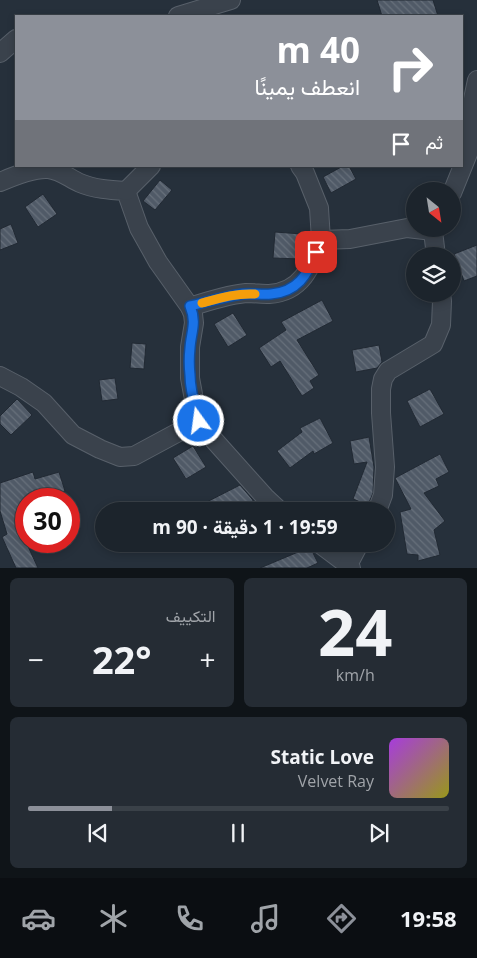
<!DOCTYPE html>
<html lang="ar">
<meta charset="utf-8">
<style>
:root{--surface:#1c242c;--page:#252c34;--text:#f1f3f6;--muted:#a0a4a9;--line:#3a4148;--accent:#8c9099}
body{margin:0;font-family:"Open Sans",Vazirmatn,sans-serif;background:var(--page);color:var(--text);direction:rtl;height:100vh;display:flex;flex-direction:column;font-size:19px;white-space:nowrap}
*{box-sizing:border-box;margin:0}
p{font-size:16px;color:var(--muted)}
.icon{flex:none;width:28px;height:28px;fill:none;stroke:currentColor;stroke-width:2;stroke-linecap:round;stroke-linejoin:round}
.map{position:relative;height:568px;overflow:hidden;direction:ltr}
.details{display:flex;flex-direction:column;gap:10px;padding:10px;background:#0f1418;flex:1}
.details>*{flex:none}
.hud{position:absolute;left:15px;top:15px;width:448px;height:152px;border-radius:0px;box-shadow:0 2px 8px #0003,0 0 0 1px var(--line);direction:rtl;background:#8c9099;color:#fff;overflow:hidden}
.needle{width:32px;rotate:150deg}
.fabs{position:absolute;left:406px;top:182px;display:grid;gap:10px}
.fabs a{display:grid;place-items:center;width:55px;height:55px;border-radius:50%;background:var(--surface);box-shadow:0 2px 8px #0003,0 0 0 1px var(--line);font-size:25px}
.speed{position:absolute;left:15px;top:488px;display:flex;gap:10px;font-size:25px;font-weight:700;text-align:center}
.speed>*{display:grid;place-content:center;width:65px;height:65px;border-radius:50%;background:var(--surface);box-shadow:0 2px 8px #0003,0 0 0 1px var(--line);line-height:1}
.speed .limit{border:8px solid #d22;background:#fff;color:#111}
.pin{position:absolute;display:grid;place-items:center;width:42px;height:42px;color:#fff;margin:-21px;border-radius:10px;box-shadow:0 2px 8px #0006}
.me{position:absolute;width:55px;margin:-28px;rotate:346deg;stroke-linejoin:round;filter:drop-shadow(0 0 4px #0008)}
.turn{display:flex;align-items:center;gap:18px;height:105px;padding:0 20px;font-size:22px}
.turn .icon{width:65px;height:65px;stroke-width:2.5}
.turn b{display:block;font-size:35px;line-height:42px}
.then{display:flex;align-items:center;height:48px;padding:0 20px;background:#0003;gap:10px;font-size:19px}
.big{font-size:38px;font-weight:700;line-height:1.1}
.details .tile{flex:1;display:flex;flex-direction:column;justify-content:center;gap:8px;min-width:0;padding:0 18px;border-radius:8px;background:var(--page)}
.details .dial{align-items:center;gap:0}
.dial b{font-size:65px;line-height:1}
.song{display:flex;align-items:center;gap:15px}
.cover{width:60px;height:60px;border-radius:8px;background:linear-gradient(135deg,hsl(280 70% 55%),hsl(60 70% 35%))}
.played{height:5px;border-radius:2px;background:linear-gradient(90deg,var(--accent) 20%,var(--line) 20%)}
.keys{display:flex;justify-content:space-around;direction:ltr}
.heat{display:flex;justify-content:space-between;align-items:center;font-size:28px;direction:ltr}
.details .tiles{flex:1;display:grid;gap:10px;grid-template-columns:1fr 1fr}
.tile:last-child{grid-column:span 2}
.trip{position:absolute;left:95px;top:502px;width:300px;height:50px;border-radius:25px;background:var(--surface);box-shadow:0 2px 8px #0003,0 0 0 1px var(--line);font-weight:700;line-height:50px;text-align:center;direction:rtl}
.tab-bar{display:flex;height:80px;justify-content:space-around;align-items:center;background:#0b0e12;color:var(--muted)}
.tab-bar .icon{width:35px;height:35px}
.tab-bar .current{color:var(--accent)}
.tab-bar b{font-size:22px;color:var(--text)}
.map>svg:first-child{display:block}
.building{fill:url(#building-back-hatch);stroke:#212933}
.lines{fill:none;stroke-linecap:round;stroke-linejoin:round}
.minor-casing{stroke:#58606a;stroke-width:20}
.minor{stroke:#3a424c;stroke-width:18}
.route-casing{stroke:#114b97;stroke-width:12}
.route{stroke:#1a73e8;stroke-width:9}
.slow{stroke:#f59e0b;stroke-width:9}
</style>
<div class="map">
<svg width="477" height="568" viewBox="0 0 477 568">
<defs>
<pattern id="building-back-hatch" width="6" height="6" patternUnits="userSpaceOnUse" patternTransform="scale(1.25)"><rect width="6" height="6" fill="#505a67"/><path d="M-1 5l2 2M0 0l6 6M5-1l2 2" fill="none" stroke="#67707b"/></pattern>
</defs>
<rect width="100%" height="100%" fill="#26303b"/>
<g class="building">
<path d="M 377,0 L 433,0 L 438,16 L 382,16 Z"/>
<path d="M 343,166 L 349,166 L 356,179 L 331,193 L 323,177 Z"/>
<path d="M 160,180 L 172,190 L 155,210 L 143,201 Z"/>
<path d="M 43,194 L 57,214 L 38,227 L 25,207 Z"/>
<path d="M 11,224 L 18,243 L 0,250 L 0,229 Z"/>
<path d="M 275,232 L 302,234 L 300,259 L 273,258 Z"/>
<path d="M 477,245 L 477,276 L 464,281 L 454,254 Z"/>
<path d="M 322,300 L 333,321 L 297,340 L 319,375 L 310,381 L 314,388 L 302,396 L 280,361 L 271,367 L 259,348 L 286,330 L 281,322 Z"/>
<path d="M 233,313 L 247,335 L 228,347 L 214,324 Z"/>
<path d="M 132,343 L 146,344 L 144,369 L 130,368 Z"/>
<path d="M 379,345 L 382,362 L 377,368 L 356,372 L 352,350 Z"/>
<path d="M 115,378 L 118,399 L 102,401 L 99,380 Z"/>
<path d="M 430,389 L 444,414 L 420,427 L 407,401 Z"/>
<path d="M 17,399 L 32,415 L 11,435 L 0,424 L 0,416 Z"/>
<path d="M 320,418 L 333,443 L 314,454 L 313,451 L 290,468 L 277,451 L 302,432 L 300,428 Z"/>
<path d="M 369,437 L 374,467 L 373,493 L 368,505 L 353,499 L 367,462 L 354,464 L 350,441 Z"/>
<path d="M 193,446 L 206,467 L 186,479 L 173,458 Z"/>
<path d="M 440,454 L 449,472 L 436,479 L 439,486 L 424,493 L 445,521 L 434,530 L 440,555 L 418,561 L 418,555 L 407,554 L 400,512 L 411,509 L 395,478 Z"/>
<path d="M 33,472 L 35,479 L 59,472 L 65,491 L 58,493 L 60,499 L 26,499 L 26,542 L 38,568 L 16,568 L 2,537 L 7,534 L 0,511 L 0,483 Z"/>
<path d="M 240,485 L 252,499 L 259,511 L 189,511 Z"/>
<path d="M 310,547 L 318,563 L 307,568 L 260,568 Z"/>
</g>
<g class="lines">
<defs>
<g id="minor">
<path d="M 178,16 L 231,0"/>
<path d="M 0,53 L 16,39"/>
<path d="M 300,166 L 305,173 L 319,208 L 321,240 L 350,239 L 407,228 L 433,231"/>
<path d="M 0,182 C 14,176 33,168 48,169 C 60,170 69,178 80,183 C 94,189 110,190 126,191 L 139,228 L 158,262 L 190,307 L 193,314 L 194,323 L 190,347 L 190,378 L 195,405 L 199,421 L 214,440 L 265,497 L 280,511"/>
<path d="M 126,191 L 151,166"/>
<path d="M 452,193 L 469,151 L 472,104 L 477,80"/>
<path d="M 434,229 L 433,231 L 436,256"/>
<path d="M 190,307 C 208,301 227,295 246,293 C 254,293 262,294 269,294 C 302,292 311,267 321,240"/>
<path d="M 0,376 L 21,387 L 44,403 L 73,435 L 100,449 L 120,457 L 134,456 L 199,421"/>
<path d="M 377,511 L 383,495 L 385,467 L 381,413 L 381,389 L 383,379 L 388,371 L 433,344 L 441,325 L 442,301 L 441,294"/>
<path d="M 320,544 L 348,565"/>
<path d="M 351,568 L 348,565 L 359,544"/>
</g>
</defs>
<use href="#minor" class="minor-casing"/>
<use href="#minor" class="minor"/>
</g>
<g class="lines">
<defs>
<path id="route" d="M 199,421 C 195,406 190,391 190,375 C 189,366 189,357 190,348 C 191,332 197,323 190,306 C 207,302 225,296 243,294 C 252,293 262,295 271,294 C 297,292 308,275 316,252"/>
</defs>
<use href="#route" class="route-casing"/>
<use href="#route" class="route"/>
<path class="slow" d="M 202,303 C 220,298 236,293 255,294"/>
</g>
</svg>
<div class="fabs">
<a><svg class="needle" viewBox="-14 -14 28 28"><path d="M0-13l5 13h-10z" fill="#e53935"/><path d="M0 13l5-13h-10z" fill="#a0a4a9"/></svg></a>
<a><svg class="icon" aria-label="layers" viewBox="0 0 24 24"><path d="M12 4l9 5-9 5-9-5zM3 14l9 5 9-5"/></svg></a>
</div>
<div class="speed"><div class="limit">30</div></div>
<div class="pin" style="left:316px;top:252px;background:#d93025"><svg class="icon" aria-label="arrive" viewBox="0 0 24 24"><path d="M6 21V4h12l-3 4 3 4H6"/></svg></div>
<svg class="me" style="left:199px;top:421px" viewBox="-20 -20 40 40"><circle r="17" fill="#1a73e8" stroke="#fff" stroke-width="3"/><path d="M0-11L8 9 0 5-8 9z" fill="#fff"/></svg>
<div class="trip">19:59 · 1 دقيقة · 90 m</div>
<div class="hud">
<div class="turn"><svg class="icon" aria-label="right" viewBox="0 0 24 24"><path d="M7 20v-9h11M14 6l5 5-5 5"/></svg><div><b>40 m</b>انعطف يمينًا</div></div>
<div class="then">ثم<svg class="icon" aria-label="arrive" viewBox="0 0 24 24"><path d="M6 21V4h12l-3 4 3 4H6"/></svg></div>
</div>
</div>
<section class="details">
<div class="tiles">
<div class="tile dial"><b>24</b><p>km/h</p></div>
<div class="tile"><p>التكييف</p>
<div class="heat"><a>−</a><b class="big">22°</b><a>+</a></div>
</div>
<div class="tile">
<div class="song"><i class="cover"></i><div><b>Static Love</b><p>Velvet Ray</p></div></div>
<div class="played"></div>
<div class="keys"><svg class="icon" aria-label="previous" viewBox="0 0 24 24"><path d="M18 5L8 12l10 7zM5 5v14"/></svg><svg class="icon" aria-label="pause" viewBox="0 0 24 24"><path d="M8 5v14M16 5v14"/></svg><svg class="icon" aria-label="next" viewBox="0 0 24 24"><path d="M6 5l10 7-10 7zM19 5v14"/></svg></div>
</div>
</div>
</section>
<nav class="tab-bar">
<b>19:58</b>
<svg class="icon current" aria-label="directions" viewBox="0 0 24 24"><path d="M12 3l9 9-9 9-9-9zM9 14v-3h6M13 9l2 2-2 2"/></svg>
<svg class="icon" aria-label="music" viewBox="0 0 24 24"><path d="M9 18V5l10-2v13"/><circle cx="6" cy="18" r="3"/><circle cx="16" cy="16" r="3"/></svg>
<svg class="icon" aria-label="phone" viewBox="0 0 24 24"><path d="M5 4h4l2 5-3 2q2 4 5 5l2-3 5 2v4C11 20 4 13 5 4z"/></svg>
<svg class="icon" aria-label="climate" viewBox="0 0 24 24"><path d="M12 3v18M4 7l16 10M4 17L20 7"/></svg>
<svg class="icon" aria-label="car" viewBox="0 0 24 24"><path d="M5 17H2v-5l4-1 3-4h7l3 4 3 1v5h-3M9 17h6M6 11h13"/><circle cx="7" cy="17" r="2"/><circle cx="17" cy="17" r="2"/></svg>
</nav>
